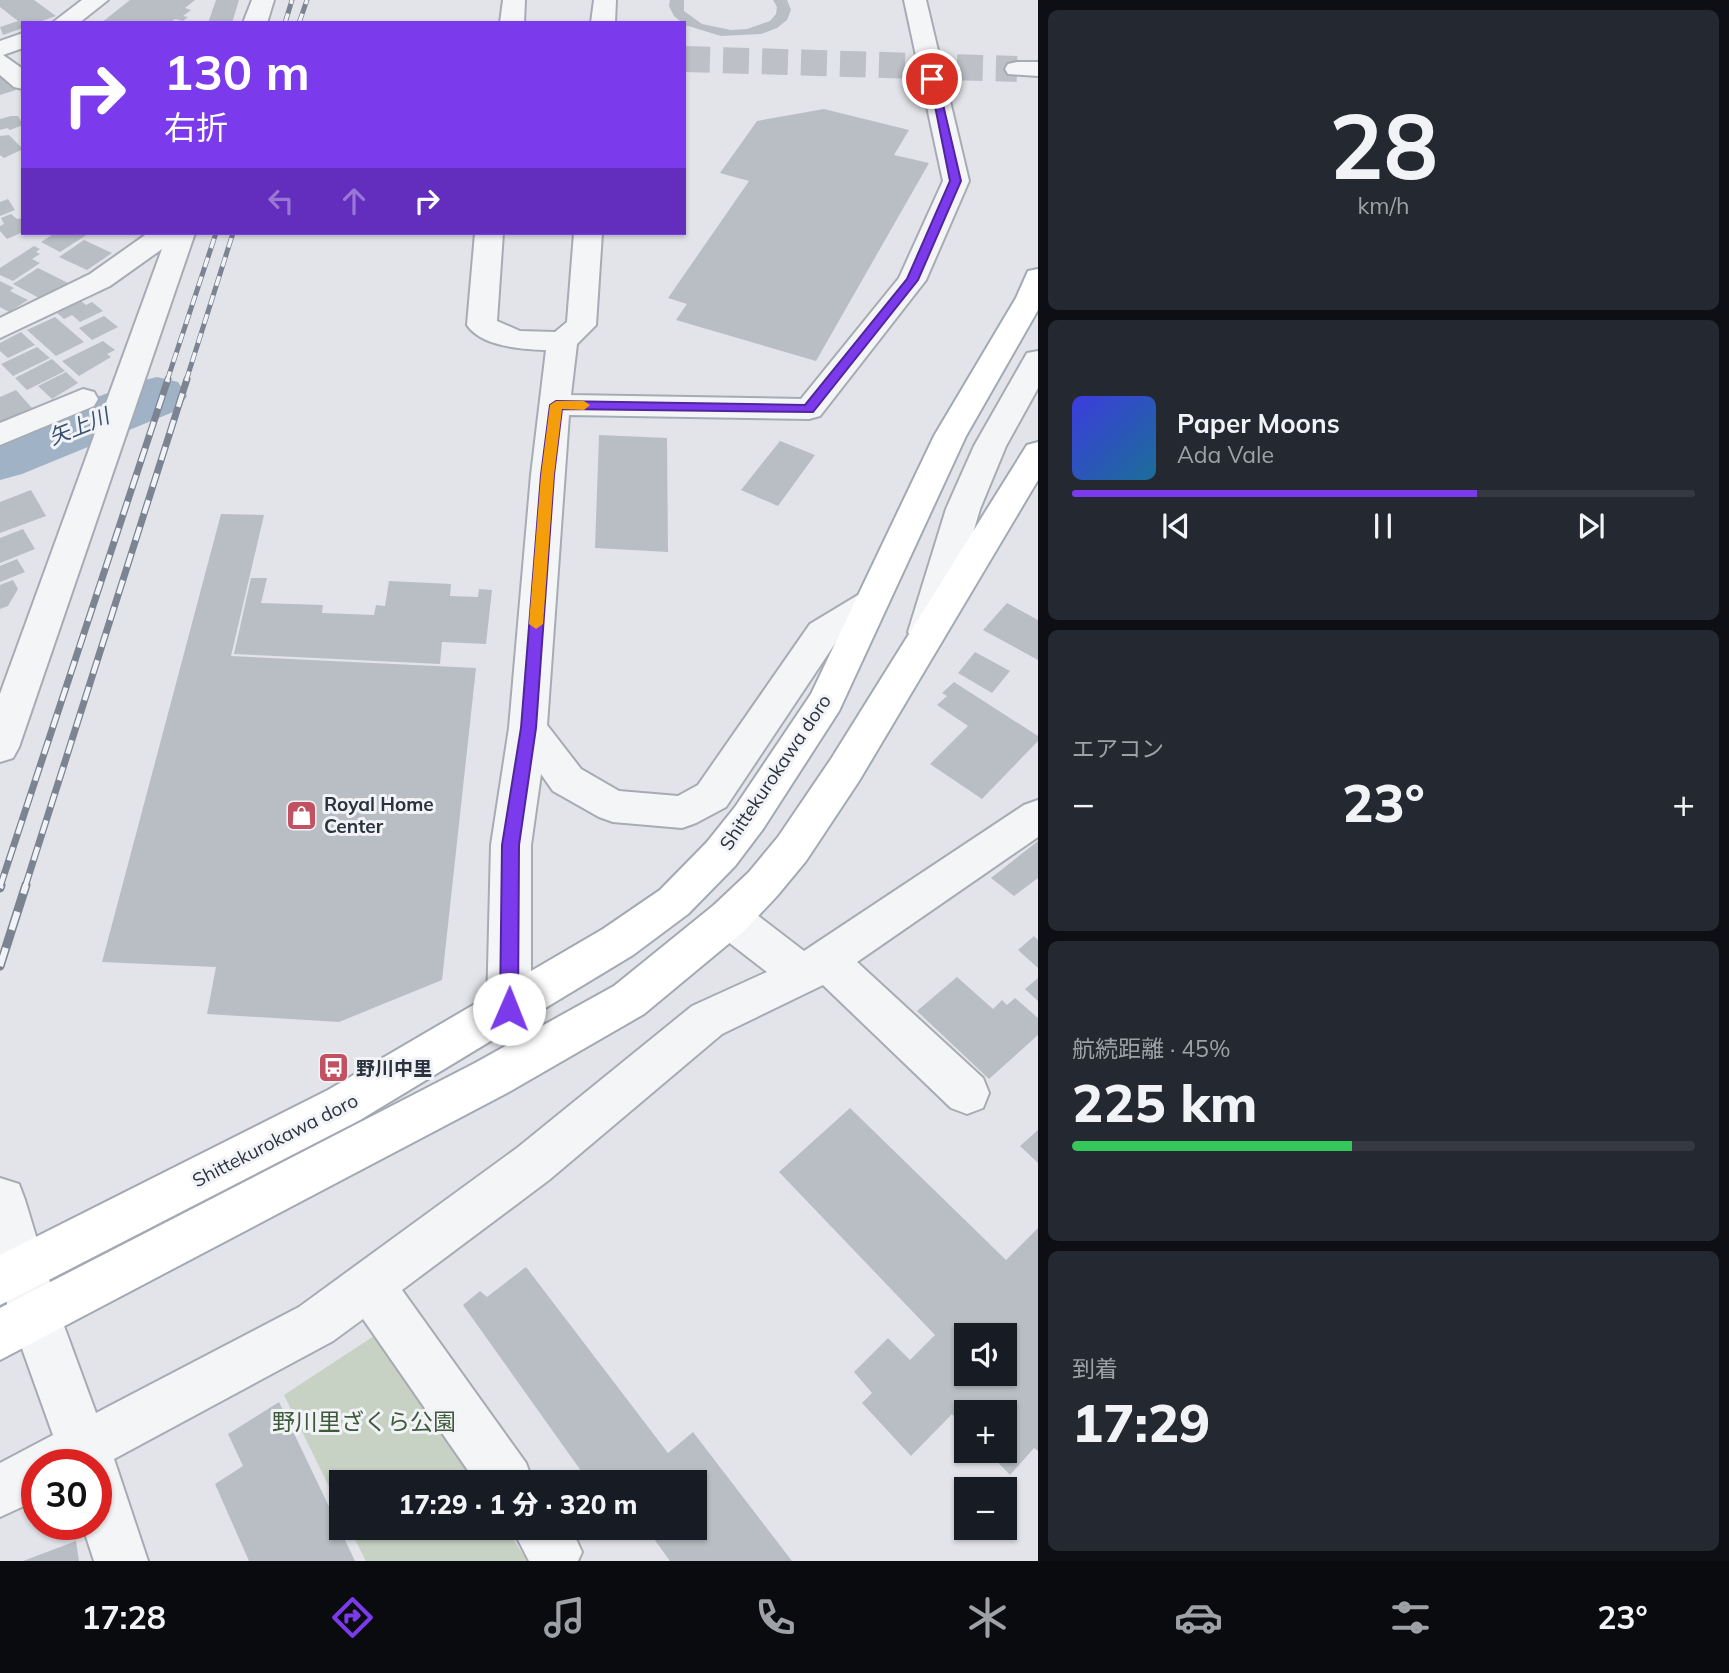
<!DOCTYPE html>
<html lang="ja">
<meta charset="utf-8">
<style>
:root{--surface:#171b24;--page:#242831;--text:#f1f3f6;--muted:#9ea1a6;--line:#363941;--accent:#7c3aed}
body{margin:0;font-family:Mulish,"Noto Sans JP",sans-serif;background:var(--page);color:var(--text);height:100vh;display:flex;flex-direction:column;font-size:26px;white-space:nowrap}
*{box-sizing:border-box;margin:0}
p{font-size:23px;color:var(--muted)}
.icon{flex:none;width:38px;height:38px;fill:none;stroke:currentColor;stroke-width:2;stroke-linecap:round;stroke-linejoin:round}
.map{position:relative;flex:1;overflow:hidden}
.details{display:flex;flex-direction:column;gap:10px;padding:10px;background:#0d0f14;width:691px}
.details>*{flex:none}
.guide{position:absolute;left:21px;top:21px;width:665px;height:214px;border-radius:0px;box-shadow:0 2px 5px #0004;background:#7c3aed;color:#fff;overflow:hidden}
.tools{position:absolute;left:954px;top:1323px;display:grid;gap:14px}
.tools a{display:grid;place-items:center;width:63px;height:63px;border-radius:0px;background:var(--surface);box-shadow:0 2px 5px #0004;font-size:35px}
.speed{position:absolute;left:21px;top:1449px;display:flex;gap:14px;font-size:35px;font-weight:700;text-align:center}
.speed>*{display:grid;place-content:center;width:91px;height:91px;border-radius:50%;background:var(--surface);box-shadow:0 2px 5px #0004;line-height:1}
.speed .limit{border:10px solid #d22;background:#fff;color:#111}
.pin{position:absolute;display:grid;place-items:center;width:60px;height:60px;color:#fff;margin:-30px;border:4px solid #fff;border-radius:50%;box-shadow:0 2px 7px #0007}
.me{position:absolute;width:77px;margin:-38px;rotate:1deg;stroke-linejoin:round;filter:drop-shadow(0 0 5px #0008)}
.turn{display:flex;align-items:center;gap:24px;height:147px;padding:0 28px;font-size:32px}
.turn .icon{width:91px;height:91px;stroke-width:2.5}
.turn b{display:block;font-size:49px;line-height:60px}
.lanes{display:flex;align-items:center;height:66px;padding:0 28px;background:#0003;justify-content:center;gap:35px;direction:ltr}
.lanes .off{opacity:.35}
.big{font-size:52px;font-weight:800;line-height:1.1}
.details .widget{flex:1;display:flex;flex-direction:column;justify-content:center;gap:10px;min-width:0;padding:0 24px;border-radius:10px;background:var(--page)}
.details .dial{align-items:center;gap:0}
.dial b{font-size:91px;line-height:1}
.song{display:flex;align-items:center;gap:21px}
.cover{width:84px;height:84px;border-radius:10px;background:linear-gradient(135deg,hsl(240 70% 55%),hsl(200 70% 35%))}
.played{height:7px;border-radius:4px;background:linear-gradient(90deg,var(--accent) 65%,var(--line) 65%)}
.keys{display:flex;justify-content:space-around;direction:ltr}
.heat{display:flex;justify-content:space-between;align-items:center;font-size:38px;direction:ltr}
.charge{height:10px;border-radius:5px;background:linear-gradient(90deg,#34c759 45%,var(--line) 0)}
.trip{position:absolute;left:329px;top:1470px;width:378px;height:70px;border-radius:0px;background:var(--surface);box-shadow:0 2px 5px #0004;font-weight:800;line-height:70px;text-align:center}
.tabs{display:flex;height:112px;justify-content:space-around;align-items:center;background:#090b0e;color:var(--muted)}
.tabs .icon{width:49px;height:49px}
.tabs .selected{color:var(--accent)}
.tabs b{font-size:32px;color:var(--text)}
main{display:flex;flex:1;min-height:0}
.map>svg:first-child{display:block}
.green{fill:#c7d2c4}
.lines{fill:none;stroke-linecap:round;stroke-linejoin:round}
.river{fill:#a0b2c6;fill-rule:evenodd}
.building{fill:#b9bec5;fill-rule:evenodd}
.minor-tunnel{stroke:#bdc0c7;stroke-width:26;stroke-dasharray:26 13;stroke-linecap:butt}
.minor-casing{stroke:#a7abb3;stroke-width:4}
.major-casing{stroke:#a2a9b3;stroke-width:4}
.minor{fill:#f4f5f7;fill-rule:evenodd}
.major{fill:#fff;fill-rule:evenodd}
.rail-far2-casing{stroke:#7d8491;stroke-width:5}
.rail-far1-casing{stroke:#7d8491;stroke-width:7}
.rail-casing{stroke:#7d8491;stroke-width:9}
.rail-far2{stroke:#f1f3f6;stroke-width:3.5;stroke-dasharray:10;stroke-linecap:butt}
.rail-far1{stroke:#f1f3f6;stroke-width:4.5;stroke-dasharray:14;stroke-linecap:butt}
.rail{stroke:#f1f3f6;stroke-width:6;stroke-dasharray:19;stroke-linecap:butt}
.route{fill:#7c3aed;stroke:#51269a;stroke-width:2}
.slow{fill:#f59e0b}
.labels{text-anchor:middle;stroke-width:6;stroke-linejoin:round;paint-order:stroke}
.street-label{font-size:19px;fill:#2b323f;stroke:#f1f3f6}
.poi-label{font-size:19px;font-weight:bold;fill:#2b323f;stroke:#f1f3f6;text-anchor:start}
.water-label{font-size:21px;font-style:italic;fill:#39506f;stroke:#f1f3f6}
.near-park-label{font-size:23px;fill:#3f5a3a;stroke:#f1f3f6}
</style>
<main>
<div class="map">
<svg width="1038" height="1561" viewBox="0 0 1038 1561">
<rect width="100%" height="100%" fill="#e2e4e9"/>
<g class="green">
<path d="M 377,1334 L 475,1482 L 341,1482 L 341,1511 L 284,1395 Z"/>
<path d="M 349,1528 L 505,1528 L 528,1561 L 366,1561 Z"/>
</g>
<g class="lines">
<path class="river" d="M 157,377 L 178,382 L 187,396 L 178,410 L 22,474 L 0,480 L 0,435 L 136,382 Z"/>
</g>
<g class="building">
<path d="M 0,0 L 34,0 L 56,16 L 37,23 L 23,23 L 23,28 L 3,35 L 0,27 L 18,21 L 0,7 Z"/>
<path d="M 130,0 L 195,0 L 185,8 L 191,10 L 183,16 L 188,17 L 183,21 L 175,19 L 170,23 L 101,23 Z"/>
<path d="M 216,0 L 239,0 L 232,23 L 208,23 Z"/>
<path d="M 670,0 L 684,0 L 684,11 L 702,24 L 731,30 L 747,29 L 770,21 L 776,14 L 777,7 L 773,0 L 787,0 L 791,10 L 787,20 L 777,28 L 761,34 L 721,36 L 685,25 L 674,16 L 669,6 Z"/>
<path d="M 0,75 L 16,90 L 0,95 Z"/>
<path d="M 824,109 L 909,130 L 894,155 L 929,163 L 816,361 L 676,320 L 687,304 L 668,298 L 749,181 L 720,173 L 757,121 Z"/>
<path d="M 11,116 L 18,116 L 23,125 L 10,130 L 7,128 L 0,130 L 0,119 Z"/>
<path d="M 9,135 L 23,149 L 4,158 L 0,155 L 0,136 Z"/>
<path d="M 8,199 L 15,210 L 0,216 L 0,202 Z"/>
<path d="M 11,214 L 17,219 L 23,218 L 23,232 L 7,239 L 0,231 L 0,226 L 4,224 L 1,218 Z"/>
<path d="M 55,233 L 85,233 L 88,234 L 60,252 L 41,242 Z"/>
<path d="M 84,240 L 112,253 L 87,270 L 59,257 Z"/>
<path d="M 34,246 L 40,249 L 36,252 L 40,254 L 32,259 L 40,263 L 13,281 L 0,275 L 0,268 Z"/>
<path d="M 38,268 L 68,283 L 39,298 L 13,284 Z"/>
<path d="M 0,281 L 14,288 L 10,291 L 28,300 L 9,312 L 0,307 Z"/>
<path d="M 81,301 L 86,305 L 92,302 L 103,311 L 80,322 L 72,315 L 64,319 L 57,313 Z"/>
<path d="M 104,316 L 118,327 L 92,340 L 79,328 Z"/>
<path d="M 55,317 L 84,342 L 56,356 L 27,330 Z"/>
<path d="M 21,332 L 35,345 L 8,358 L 0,351 L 0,343 Z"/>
<path d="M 103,341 L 115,350 L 107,354 L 111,357 L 79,376 L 62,361 Z"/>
<path d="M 37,347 L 50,358 L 13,376 L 1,364 Z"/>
<path d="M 52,359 L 65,371 L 27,390 L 15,378 Z"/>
<path d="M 66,372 L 78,383 L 52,399 L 38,386 Z"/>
<path d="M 16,390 L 32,408 L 0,422 L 0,397 Z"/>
<path d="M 599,435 L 667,438 L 668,552 L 595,548 Z"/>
<path d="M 780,441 L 815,455 L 778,506 L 741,490 Z"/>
<path d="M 31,490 L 46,516 L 0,533 L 0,502 Z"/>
<path d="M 221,514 L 264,515 L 231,656 L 476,668 L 442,980 L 339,1022 L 207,1014 L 216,967 L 102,962 Z"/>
<path d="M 23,529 L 35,549 L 0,563 L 0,538 Z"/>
<path d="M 17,559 L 25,572 L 0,582 L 0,566 Z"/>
<path d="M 251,578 L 267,578 L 261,603 L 323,605 L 322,613 L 374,615 L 376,605 L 385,606 L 389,581 L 451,584 L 450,596 L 478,597 L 479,589 L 492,590 L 486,644 L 442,642 L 440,664 L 234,654 Z"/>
<path d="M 13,580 L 18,589 L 8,606 L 0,609 L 0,585 Z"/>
<path d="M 1007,603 L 1038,620 L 1038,660 L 983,630 Z"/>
<path d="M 975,652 L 1010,671 L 992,693 L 958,673 Z"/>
<path d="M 954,682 L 1038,736 L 1038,741 L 982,799 L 930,764 L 968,726 L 937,705 L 947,696 L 942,693 Z"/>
<path d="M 1038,841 L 1038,878 L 1014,896 L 991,878 Z"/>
<path d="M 1034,936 L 1038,940 L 1038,968 L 1018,950 Z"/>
<path d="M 957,977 L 993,1009 L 1002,1000 L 1007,1005 L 1015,998 L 1038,1018 L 1038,1035 L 989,1079 L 917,1011 Z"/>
<path d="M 1038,978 L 1038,1001 L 1025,989 Z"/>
<path d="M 850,1108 L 1006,1260 L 1038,1228 L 1038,1451 L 1034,1448 L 1010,1475 L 987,1451 L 1004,1451 L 1004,1412 L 966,1412 L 966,1429 L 952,1414 L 911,1456 L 862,1403 L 872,1393 L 854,1372 L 888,1338 L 910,1360 L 935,1335 L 779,1172 ZM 966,1335 L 1004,1335 L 1004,1374 L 966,1374 Z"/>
<path d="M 1038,1130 L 1038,1163 L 1020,1146 Z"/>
<path d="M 526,1267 L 668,1453 L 693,1432 L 792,1561 L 670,1561 L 646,1528 L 695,1528 L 695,1482 L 589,1482 L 463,1305 L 480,1291 L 487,1297 Z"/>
<path d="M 279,1402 L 355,1561 L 249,1561 L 215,1484 L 243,1466 L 228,1434 Z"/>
<path d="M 76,1541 L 79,1561 L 23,1561 Z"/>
</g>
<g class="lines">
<path class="minor-tunnel" d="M 684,59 L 1017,69"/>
<defs>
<g id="minor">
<path d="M 82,0 L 108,0 L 79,23 L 52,23 Z"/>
<path d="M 252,0 L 274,0 L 267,23 L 243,23 Z"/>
<path d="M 503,0 L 525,0 L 524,23 L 500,23 Z"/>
<path d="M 594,0 L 616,0 L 615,23 L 591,23 Z"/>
<path d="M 904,0 L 926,0 L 969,181 L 926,280 L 820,416 L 809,419 L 569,415 L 547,725 L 581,769 L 619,791 L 678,796 L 698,785 L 810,624 L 858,595 L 870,591 L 882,595 L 887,604 L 882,613 L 836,642 L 726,807 L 696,823 L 682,828 L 613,822 L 599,817 L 553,791 L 541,774 L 531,845 L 531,1009 L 524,1023 L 509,1028 L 494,1023 L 487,1009 L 491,845 L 509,728 L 531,475 L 546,350 C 522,349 482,347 467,325 L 475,233 L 503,233 L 497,321 L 520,331 L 555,332 L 567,322 L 574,233 L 602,233 L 596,325 L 577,344 L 571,395 L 801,399 L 899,278 L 943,181 Z"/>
<path d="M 23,33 L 23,48 L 3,55 L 23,69 L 23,89 L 14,87 L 0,75 L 0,41 Z"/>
<path d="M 1017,62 L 1038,62 L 1038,76 L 1008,74 L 1005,69 L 1008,64 Z"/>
<path d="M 148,233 L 195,233 L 19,747 L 13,758 L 0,762 L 0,694 L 162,249 L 110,286 L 0,338 L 0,318 L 90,274 Z"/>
<path d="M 1038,351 L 1038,388 L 1006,446 L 980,509 L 944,632 L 939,641 L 926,645 L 913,641 L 908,632 L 946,509 L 974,446 L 1023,360 L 1027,353 Z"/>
<path d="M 83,389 L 94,392 L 98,399 L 94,406 L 0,445 L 0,423 Z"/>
<path d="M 1038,800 L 1038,837 L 857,962 L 983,1078 L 989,1093 L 983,1108 L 967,1114 L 951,1108 L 823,985 L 722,1034 L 549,1180 L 402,1290 L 526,1463 L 533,1482 L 476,1482 L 363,1319 L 333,1341 L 114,1459 L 148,1561 L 94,1561 L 82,1524 L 96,1524 L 96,1465 L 37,1465 L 37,1500 L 0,1517 L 0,1463 L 53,1435 L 10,1315 L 0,1277 L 0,1178 L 19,1184 L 25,1200 L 60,1315 L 96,1413 L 299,1307 L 517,1148 L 692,1006 L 767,972 L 714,931 L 708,918 L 714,905 L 729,900 L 744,905 L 804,951 L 1024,805 Z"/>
<path d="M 512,1528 L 571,1528 L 582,1552 L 578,1561 L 529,1561 Z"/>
</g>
<g id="major">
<path d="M 1038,269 L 1038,310 L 966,436 L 839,711 L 763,829 L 735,866 L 688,914 L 633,955 L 360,1120 L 0,1305 L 0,1255 L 328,1090 L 603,929 L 660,890 L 707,842 L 735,807 L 811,694 L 934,436 L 1016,298 L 1028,271 Z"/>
<path d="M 1038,442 L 1038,480 L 859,781 L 806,861 L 777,896 L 744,931 L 644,1014 L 507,1093 L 0,1360 L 0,1308 L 475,1063 L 614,986 L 714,905 L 749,872 L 778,837 L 831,759 L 1027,445 Z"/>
</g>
</defs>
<use href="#minor" class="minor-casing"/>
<use href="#major" class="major-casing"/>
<use href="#minor" class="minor"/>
<use href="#major" class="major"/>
<defs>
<g id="rail-far2">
<path d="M 285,23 L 292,0"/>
<path d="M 299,23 L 307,0"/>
<path d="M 167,381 L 216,233"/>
<path d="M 186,381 L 233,233"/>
</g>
<g id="rail-far1">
<path d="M 0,887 L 168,379"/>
<path d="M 25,887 L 187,379"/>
</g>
<g id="rail">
<path d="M 0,888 L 1,885"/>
<path d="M 0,966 L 26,885"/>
</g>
</defs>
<use href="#rail-far2" class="rail-far2-casing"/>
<use href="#rail-far1" class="rail-far1-casing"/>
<use href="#rail" class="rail-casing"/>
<use href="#rail-far2" class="rail-far2"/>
<use href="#rail-far1" class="rail-far1"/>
<use href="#rail" class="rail"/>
</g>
<path class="route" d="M 929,76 L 937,79 L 961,181 L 918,280 L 813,412 L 562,409 L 554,475 L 536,728 L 519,845 L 518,1009 L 515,1015 L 509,1017 L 503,1015 L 500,1009 L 502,845 L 521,728 L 541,475 L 550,405 L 556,401 L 805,405 L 907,279 L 950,181 Z"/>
<path class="slow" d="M 556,401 L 584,401 L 590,405 L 584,410 L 562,409 L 554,475 L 543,624 L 536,629 L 529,624 L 541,475 L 550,405 Z"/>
<defs>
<symbol id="shop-square" viewBox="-11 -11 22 22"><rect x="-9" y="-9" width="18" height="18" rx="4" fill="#c25261" stroke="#f1f3f6"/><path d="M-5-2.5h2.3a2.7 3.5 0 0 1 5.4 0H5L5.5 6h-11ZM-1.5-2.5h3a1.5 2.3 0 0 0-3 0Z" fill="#fff"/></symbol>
<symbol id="bus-square" viewBox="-11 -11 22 22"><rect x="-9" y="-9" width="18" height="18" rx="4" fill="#c25261" stroke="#f1f3f6"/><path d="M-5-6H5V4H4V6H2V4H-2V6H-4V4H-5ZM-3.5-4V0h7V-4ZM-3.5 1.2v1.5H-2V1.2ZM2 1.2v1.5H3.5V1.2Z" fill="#fff"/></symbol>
</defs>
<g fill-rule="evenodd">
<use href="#shop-square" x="284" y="798" width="35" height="35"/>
<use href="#bus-square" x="316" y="1050" width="35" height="35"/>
</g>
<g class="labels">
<g class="street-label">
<text transform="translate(775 772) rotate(-56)" y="7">Shittekurokawa doro</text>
<text transform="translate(275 1140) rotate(-27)" y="7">Shittekurokawa doro</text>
</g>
<g class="poi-label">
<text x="324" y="811">Royal Home<tspan x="324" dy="22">Center</tspan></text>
<text x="356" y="1075">野川中里</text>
</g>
<g class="water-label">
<text transform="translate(79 427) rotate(-22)" y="7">矢上川</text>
</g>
<g class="near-park-label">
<text x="364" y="1430">野川里ざくら公園</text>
</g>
</g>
</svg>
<div class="tools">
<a><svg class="icon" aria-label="sound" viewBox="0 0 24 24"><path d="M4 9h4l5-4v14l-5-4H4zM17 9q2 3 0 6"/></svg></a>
<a>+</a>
<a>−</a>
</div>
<div class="speed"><div class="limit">30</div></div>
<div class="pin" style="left:932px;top:79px;background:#d93025"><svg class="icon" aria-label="arrive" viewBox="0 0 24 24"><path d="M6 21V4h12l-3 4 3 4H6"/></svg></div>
<svg class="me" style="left:509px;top:1009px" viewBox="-20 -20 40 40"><circle r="19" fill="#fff"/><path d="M0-13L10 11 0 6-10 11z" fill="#7c3aed"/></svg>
<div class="trip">17:29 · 1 分 · 320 m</div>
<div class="guide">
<div class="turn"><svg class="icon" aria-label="right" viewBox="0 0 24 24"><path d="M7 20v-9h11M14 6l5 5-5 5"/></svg><div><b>130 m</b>右折</div></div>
<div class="lanes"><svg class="icon off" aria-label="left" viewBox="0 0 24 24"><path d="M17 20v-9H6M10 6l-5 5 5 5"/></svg><svg class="icon off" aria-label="ahead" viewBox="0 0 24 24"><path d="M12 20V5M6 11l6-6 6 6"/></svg><svg class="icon" aria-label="right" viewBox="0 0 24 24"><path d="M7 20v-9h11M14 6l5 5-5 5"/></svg></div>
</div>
</div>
<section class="details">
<div class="widget dial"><b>28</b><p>km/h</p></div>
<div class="widget">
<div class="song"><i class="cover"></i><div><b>Paper Moons</b><p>Ada Vale</p></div></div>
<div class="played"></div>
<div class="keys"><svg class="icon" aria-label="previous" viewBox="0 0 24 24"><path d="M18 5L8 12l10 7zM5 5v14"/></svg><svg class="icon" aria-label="pause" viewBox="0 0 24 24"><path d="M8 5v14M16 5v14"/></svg><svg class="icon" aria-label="next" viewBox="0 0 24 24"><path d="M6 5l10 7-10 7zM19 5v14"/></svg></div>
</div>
<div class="widget"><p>エアコン</p>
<div class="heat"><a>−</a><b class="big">23°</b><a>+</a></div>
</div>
<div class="widget"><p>航続距離 · 45%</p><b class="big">225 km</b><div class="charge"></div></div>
<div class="widget"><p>到着</p><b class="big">17:29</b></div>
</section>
</main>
<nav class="tabs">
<b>17:28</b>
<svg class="icon selected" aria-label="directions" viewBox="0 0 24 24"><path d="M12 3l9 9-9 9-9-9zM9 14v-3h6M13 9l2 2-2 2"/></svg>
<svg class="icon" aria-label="music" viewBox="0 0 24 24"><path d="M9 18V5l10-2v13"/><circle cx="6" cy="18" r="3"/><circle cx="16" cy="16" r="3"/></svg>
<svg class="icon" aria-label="phone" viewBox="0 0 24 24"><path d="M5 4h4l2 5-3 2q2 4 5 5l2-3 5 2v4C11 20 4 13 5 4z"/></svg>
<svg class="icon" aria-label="climate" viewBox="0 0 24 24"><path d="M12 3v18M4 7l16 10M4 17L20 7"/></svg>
<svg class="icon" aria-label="car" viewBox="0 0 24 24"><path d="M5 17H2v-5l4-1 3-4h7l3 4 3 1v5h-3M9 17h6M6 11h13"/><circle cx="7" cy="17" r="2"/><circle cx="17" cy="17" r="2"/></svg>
<svg class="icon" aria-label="filters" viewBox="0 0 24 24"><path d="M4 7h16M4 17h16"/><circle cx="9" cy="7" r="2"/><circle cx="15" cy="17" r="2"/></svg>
<b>23°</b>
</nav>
